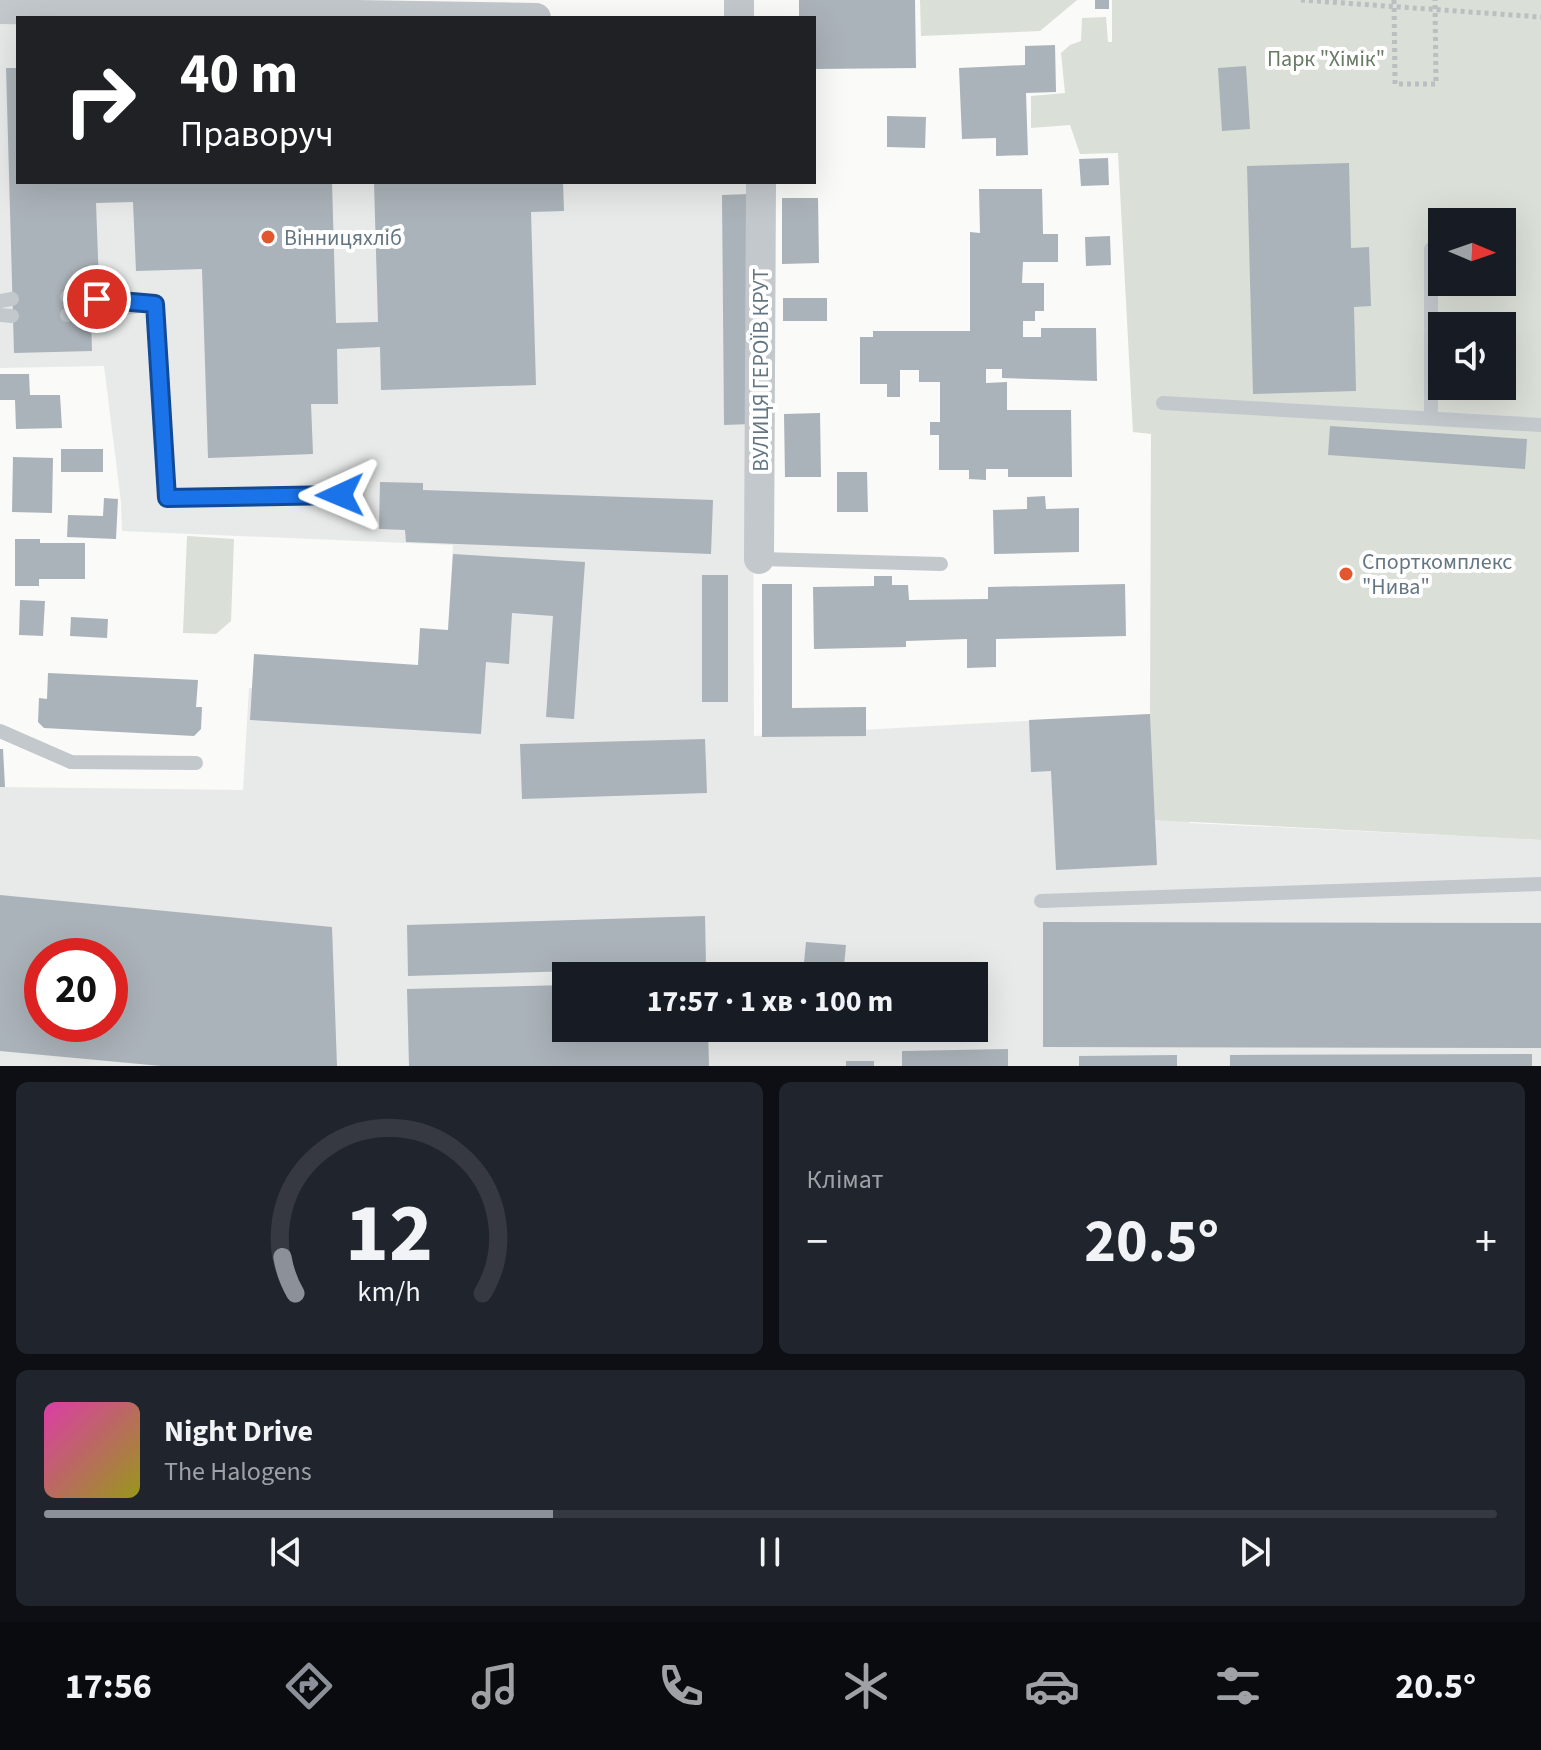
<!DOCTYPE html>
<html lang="uk">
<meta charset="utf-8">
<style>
:root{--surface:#171b24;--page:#20242c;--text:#f1f3f6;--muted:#9ea1a6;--line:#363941;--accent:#8c9099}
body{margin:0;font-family:"Source Sans 3",sans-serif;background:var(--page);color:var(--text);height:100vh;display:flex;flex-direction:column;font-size:30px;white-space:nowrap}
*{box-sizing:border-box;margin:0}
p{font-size:26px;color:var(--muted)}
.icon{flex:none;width:44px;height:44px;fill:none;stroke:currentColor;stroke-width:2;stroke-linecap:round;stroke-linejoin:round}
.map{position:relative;height:1066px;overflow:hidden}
.sheet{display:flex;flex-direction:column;gap:16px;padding:16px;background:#0d0f14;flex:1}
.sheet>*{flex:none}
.hud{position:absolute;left:16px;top:16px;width:800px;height:168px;border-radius:0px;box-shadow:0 8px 32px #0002;background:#202124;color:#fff;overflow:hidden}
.needle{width:52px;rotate:92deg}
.buttons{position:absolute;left:1428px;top:208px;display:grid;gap:16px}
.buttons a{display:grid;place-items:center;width:88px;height:88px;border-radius:0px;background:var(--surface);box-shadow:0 8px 32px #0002;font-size:40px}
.speed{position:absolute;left:24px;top:938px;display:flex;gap:16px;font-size:40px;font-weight:700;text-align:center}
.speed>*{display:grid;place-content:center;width:104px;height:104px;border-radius:50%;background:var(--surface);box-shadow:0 8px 32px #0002;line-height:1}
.speed .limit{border:12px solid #d22;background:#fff;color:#111}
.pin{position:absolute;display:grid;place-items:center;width:68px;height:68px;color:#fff;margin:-34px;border:4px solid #fff;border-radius:50%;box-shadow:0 2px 8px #0007}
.me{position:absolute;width:88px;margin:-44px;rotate:269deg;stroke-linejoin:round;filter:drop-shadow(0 0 6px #0008)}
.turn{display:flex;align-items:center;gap:28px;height:168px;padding:0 32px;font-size:36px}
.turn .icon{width:104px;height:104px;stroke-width:2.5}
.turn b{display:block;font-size:56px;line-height:68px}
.big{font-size:60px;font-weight:700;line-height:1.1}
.sheet .tile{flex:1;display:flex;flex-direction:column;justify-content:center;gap:12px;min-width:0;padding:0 28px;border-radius:12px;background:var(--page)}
.sheet .dial{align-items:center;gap:0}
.dial svg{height:208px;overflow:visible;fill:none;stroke:var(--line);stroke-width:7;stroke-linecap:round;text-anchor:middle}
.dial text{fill:var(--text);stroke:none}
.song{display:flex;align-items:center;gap:24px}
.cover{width:96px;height:96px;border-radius:12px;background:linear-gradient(135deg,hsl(320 70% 55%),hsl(60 70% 35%))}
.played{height:8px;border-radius:4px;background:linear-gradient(90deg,var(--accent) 35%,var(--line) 35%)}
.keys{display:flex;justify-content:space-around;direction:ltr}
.heat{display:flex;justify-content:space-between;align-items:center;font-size:44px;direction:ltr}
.sheet .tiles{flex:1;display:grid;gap:16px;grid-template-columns:1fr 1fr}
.tile:last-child{grid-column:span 2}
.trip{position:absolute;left:552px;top:962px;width:436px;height:80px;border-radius:0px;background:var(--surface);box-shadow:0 8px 32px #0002;font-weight:700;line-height:80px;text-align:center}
.menu{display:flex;height:128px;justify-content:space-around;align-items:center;background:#090b0e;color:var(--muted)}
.menu .icon{width:56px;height:56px}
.menu .active{color:var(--accent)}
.menu b{font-size:36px;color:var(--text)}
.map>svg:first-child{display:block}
.built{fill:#e8e9e9;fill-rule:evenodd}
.green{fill:#dadfd7;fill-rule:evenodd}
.building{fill:#aab3b9;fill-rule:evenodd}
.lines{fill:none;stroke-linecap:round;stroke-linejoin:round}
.path{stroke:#bbbfc2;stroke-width:5;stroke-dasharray:4 4;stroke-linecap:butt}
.service{stroke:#c3c8cc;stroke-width:14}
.minor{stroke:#c3c8cc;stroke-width:30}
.route-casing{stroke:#114b97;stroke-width:20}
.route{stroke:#1a73e8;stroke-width:14}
.poi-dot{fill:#e4572e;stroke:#fff;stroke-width:3}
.labels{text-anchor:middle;stroke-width:8;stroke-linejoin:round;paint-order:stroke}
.park-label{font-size:22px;fill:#687a64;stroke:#fff}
.poi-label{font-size:22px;fill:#657683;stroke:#fff;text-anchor:start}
.street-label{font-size:22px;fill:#657683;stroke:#fff}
</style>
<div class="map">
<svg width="1541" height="1066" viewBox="0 0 1541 1066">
<rect width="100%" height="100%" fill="#fafaf8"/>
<path class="built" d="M 0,12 L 18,18 L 18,182 L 752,182 L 754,736 L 1150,714 L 1190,823 L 1541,840 L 1541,1066 L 0,1066 L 0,787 L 243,790 L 249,688 L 444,695 L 453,545 L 122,531 L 121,502 L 104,366 L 0,368 ZM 42,956 L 110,956 L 110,1024 L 42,1024 ZM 566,976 L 974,976 L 974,1028 L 566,1028 Z"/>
<g class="green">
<path d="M 920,0 L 1077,0 L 1040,31 L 921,36 Z"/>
<path d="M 1112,0 L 1541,0 L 1541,840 L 1155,820 L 1150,714 L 1151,434 L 1133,432 L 1118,153 L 1080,154 L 1070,125 L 1031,128 L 1031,96 L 1065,93 L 1061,53 L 1070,45 L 1081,41 L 1082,18 L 1106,17 L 1108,42 L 1112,42 ZM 1442,222 L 1502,222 L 1502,282 L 1442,282 ZM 1442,326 L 1502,326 L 1502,386 L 1442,386 Z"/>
<path d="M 187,536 L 234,539 L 231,621 L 216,634 L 183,633 Z"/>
</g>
<g class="building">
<path d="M 799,0 L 915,0 L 916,68 L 814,69 L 814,18 L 799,18 Z"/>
<rect x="1095" y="0" width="14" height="9"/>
<path d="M 1055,45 L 1056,92 L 1026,93 L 1028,155 L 996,156 L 996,138 L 962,139 L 959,68 L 1025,65 L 1025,46 Z"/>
<path d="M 1246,66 L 1250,129 L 1222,131 L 1218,68 Z"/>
<path d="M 6,68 L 18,68 L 18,182 L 332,182 L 336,323 L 378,322 L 374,182 L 563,182 L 564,211 L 531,212 L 536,385 L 381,390 L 380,347 L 337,349 L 338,404 L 311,404 L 313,454 L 208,458 L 202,269 L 136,271 L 133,202 L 96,203 L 99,284 L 67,285 L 68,321 L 91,320 L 92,351 L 14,353 Z"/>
<path d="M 887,116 L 926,117 L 925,148 L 887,147 Z"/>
<path d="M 1108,158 L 1109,185 L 1081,186 L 1079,159 Z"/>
<path d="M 1349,163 L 1351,248 L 1369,247 L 1371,306 L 1354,307 L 1356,391 L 1253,394 L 1247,166 Z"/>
<path d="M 979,189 L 1042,189 L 1043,234 L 1058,234 L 1058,262 L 1023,262 L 1022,283 L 1044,283 L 1044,311 L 1035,311 L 1035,321 L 1023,321 L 1023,337 L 1041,337 L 1041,328 L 1096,328 L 1097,381 L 1002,378 L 1002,369 L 986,369 L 986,383 L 1007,382 L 1007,410 L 1071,410 L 1072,477 L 1008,477 L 1008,469 L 986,469 L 986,480 L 969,479 L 969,470 L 939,470 L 939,435 L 930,435 L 930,422 L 940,422 L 940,382 L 919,382 L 919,370 L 900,370 L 900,397 L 887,397 L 887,384 L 860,384 L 860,337 L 873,337 L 873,331 L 970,331 L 970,232 L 980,233 Z"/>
<path d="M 749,194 L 751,424 L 724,425 L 722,195 Z"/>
<path d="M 782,198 L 818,198 L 819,263 L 782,264 Z"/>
<path d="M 1110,236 L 1111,265 L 1086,266 L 1085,237 Z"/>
<rect x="783" y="298" width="44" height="23"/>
<path d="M 0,374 L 29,374 L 30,395 L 60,395 L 62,428 L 16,429 L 15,400 L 0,400 Z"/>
<path d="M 820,413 L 821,477 L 785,477 L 784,414 Z"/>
<path d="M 1330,426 L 1527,439 L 1525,469 L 1328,455 Z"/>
<rect x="61" y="449" width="42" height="23"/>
<path d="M 13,457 L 53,458 L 52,513 L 12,512 Z"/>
<path d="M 837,472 L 867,472 L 868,512 L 837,512 Z"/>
<path d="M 380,482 L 423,483 L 423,490 L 713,500 L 711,554 L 406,542 L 405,530 L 379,529 Z"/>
<path d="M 1045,496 L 1046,509 L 1079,508 L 1079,552 L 994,554 L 993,510 L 1027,509 L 1027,497 Z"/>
<path d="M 104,498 L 118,499 L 116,539 L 67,537 L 68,515 L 103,516 Z"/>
<path d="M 15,539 L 40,539 L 40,543 L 85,543 L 85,579 L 39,579 L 39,586 L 15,586 Z"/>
<path d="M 453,554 L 585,562 L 574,719 L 546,717 L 553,616 L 512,613 L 509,664 L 486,662 L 481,734 L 250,720 L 254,654 L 418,665 L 420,628 L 448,630 Z"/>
<rect x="702" y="575" width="26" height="127"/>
<path d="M 874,576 L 892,576 L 892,585 L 908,585 L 909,600 L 988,599 L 988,587 L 1125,584 L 1126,636 L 996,639 L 996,667 L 967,668 L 967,639 L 906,641 L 906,647 L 814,649 L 813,587 L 874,586 Z"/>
<path d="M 762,584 L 792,584 L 792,708 L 866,707 L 866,736 L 762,737 Z"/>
<path d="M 20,600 L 45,601 L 43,636 L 19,635 Z"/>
<path d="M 71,617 L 108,619 L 107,638 L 70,636 Z"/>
<path d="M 48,673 L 198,680 L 196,707 L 202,707 L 201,729 L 194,736 L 44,728 L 38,722 L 39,698 L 47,699 Z"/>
<path d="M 1150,714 L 1157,865 L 1056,870 L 1051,771 L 1031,772 L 1029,720 Z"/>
<path d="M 705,739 L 707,793 L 522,799 L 520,744 Z"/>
<path d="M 0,749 L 3,749 L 5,787 L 0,787 Z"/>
<path d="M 0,895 L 332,927 L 337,1066 L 161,1066 L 0,1051 ZM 42,956 L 110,956 L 110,1024 L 42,1024 Z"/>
<path d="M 705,916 L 706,967 L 408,976 L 407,925 Z"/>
<path d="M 1043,922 L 1541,923 L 1541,1048 L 1043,1047 Z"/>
<path d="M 806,942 L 846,945 L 843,976 L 803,973 Z"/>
<path d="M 566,985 L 566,1028 L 708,1028 L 709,1066 L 409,1066 L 407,989 Z"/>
<path d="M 1008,1049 L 1008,1066 L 902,1066 L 902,1051 Z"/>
<path d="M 1532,1054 L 1532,1066 L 1230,1066 L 1230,1055 Z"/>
<path d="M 1177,1055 L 1177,1066 L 1079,1066 L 1079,1056 Z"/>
<rect x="846" y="1061" width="28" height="5"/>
</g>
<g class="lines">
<g class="path">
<path d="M 1301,0 L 1541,17"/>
<path d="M 1394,0 L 1395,84 L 1436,84 L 1435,0"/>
</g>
<g class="service">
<path d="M 1431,249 L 1431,418"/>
<path d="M 67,297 L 123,301"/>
<path d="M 0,301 L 12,299"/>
<path d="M 155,304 L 167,498 L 340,495"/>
<path d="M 0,315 L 12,316"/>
<path d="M 67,315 L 155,304"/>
<path d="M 1163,403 L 1541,425"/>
<path d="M 759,559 L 941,564"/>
<path d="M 0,731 L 71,762 L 196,763"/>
<path d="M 1041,901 L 1541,884"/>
</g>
<g class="minor">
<path d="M 739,0 L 739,18"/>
<path d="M 0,9 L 536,18"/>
<path d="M 759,559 L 761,182"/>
</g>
</g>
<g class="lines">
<defs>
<path id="route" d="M 97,299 L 155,304 L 167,498 L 340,495"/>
</defs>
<use href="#route" class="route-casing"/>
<use href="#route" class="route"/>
</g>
<g class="poi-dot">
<circle cx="268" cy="237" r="8"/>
<circle cx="1346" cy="574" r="8"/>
</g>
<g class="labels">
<g class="park-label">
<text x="1326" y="66">Парк "Хімік"</text>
</g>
<g class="poi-label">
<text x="284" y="245">Вінницяхліб</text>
<text x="1362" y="569">Спорткомплекс<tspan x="1362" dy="25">"Нива"</tspan></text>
</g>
<g class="street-label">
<text transform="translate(760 370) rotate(-90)" y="8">ВУЛИЦЯ ГЕРОЇВ КРУТ</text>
</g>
</g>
</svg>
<div class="buttons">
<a><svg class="needle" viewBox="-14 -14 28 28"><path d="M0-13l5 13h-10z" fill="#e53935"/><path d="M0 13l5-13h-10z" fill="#9ea1a6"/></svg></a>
<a><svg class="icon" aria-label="sound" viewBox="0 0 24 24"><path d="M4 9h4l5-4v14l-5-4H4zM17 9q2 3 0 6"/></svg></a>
</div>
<div class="speed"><div class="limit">20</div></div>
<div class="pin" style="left:97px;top:299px;background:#d93025"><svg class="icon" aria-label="arrive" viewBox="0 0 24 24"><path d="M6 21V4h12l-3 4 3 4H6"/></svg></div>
<svg class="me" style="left:340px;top:495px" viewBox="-20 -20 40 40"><path d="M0-17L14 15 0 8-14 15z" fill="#1a73e8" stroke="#fff" stroke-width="4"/></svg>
<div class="trip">17:57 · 1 хв · 100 m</div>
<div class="hud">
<div class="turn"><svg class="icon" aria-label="right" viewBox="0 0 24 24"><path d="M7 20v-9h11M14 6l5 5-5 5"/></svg><div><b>40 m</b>Праворуч</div></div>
</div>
</div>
<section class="sheet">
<div class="tiles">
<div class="tile dial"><svg viewBox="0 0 100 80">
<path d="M14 69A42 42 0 1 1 86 69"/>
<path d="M14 69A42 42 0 0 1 9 55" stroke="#8c9099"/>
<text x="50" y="56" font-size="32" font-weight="700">12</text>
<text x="50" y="72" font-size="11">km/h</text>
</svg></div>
<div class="tile"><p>Клімат</p>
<div class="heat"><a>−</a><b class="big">20.5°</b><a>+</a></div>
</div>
<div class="tile">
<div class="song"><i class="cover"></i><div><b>Night Drive</b><p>The Halogens</p></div></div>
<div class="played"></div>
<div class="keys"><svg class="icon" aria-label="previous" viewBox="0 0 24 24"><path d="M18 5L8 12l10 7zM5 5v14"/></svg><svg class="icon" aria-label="pause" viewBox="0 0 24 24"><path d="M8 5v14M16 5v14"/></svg><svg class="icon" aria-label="next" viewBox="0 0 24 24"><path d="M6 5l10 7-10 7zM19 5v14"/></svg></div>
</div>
</div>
</section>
<nav class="menu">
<b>17:56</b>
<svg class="icon active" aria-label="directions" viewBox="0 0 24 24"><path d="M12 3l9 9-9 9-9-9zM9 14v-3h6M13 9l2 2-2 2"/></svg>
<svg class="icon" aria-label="music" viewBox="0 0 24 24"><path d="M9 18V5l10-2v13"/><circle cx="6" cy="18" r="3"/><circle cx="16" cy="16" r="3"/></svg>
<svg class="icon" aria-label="phone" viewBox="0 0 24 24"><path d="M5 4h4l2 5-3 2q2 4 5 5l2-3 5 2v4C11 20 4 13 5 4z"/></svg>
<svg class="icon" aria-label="climate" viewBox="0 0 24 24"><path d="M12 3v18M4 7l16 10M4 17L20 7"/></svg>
<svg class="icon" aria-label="car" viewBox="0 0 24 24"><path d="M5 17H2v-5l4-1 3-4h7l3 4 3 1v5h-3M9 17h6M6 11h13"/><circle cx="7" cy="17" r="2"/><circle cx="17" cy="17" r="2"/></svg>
<svg class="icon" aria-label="filters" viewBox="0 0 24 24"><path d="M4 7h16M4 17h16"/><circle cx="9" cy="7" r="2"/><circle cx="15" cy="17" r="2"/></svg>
<b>20.5°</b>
</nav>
